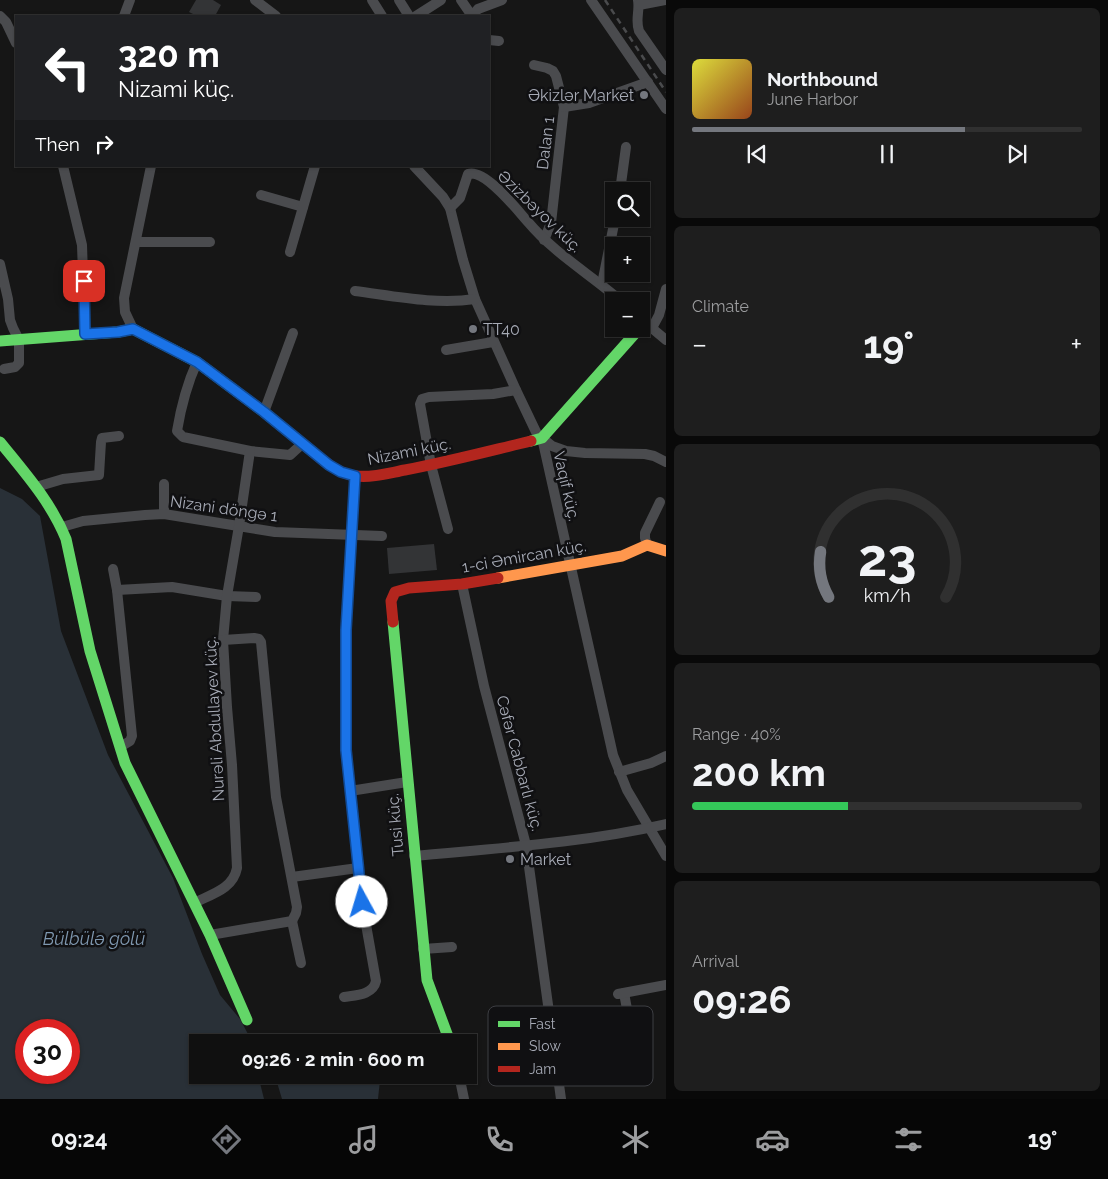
<!DOCTYPE html>
<meta charset="utf-8">
<style>
:root{--surface:#101010;--page:#1e1e1e;--text:#f1f3f6;--muted:#9c9d9f;--line:#303030;--accent:#74777e}
body{margin:0;font-family:Raleway,sans-serif;background:var(--page);color:var(--text);height:100vh;display:flex;flex-direction:column;font-size:19px;white-space:nowrap}
*{box-sizing:border-box;margin:0}
p{font-size:16px;color:var(--muted)}
.icon{flex:none;width:28px;height:28px;fill:none;stroke:currentColor;stroke-width:2;stroke-linecap:round;stroke-linejoin:round}
.map{position:relative;flex:1;overflow:hidden}
.sheet{display:flex;flex-direction:column;gap:8px;padding:8px;background:#090909;width:442px}
.sheet>*{flex:none}
.top-card{position:absolute;left:15px;top:15px;width:475px;height:152px;border-radius:0px;box-shadow:0 1px 4px #0004,0 0 0 1px var(--line);background:#202124;color:#fff;overflow:hidden}
.buttons{position:absolute;left:605px;top:182px;display:grid;gap:10px}
.buttons a{display:grid;place-items:center;width:45px;height:45px;border-radius:0px;background:var(--surface);box-shadow:0 1px 4px #0004,0 0 0 1px var(--line);font-size:25px}
.speed{position:absolute;left:15px;top:1019px;display:flex;gap:10px;font-size:25px;font-weight:700;text-align:center}
.speed>*{display:grid;place-content:center;width:65px;height:65px;border-radius:50%;background:var(--surface);box-shadow:0 1px 4px #0004,0 0 0 1px var(--line);line-height:1}
.speed .limit{border:8px solid #d22;background:#fff;color:#111}
.pin{position:absolute;display:grid;place-items:center;width:42px;height:42px;color:#fff;margin:-21px;border-radius:10px;box-shadow:0 2px 8px #0006}
.me{position:absolute;width:55px;margin:-28px;rotate:354deg;stroke-linejoin:round;filter:drop-shadow(0 0 4px #0008)}
.turn{display:flex;align-items:center;gap:18px;height:105px;padding:0 20px;font-size:22px}
.turn .icon{width:65px;height:65px;stroke-width:2.5}
.turn b{display:block;font-size:35px;line-height:42px}
.then{display:flex;align-items:center;height:48px;padding:0 20px;background:#0003;gap:10px;font-size:19px}
.big{font-size:38px;font-weight:700;line-height:1.1}
.sheet .widget{flex:1;display:flex;flex-direction:column;justify-content:center;gap:8px;min-width:0;padding:0 18px;border-radius:8px;background:var(--page)}
.sheet .dial{align-items:center;gap:0}
.dial svg{height:130px;overflow:visible;fill:none;stroke:var(--line);stroke-width:7;stroke-linecap:round;text-anchor:middle}
.dial text{fill:var(--text);stroke:none}
.song{display:flex;align-items:center;gap:15px}
.cover{width:60px;height:60px;border-radius:8px;background:linear-gradient(135deg,hsl(60 70% 55%),hsl(20 70% 35%))}
.played{height:5px;border-radius:2px;background:linear-gradient(90deg,var(--accent) 70%,var(--line) 70%)}
.keys{display:flex;justify-content:space-around;direction:ltr}
.heat{display:flex;justify-content:space-between;align-items:center;font-size:28px;direction:ltr}
.charge{height:8px;border-radius:4px;background:linear-gradient(90deg,#34c759 40%,var(--line) 0)}
.trip{position:absolute;left:189px;top:1034px;width:288px;height:50px;border-radius:0px;background:var(--surface);box-shadow:0 1px 4px #0004,0 0 0 1px var(--line);font-weight:700;line-height:50px;text-align:center}
.tab-bar{display:flex;height:80px;justify-content:space-around;align-items:center;background:#060606;color:var(--muted)}
.tab-bar .icon{width:35px;height:35px}
.tab-bar .active{color:var(--accent)}
.tab-bar b{font-size:22px;color:var(--text)}
main{display:flex;flex:1;min-height:0}
.map>svg:first-child{display:block}
.water{fill:#293037;fill-rule:evenodd}
.building{fill:#333436}
.lines{fill:none;stroke-linecap:round;stroke-linejoin:round}
.street{stroke:#4a4b4e;stroke-width:10}
.fast{stroke:#63d668;stroke-width:11}
.slow{stroke:#ff974d;stroke-width:11}
.jam{stroke:#b3261e;stroke-width:11}
.rail{stroke:#4a4b4d;stroke-width:2.5;stroke-dasharray:6 5;stroke-linecap:butt}
.route-casing{stroke:#114b97;stroke-width:12}
.route{stroke:#1a73e8;stroke-width:9}
.poi-dot{fill:#74777e;stroke:#101012;stroke-width:2}
.labels{text-anchor:middle;stroke-width:5;stroke-linejoin:round;paint-order:stroke}
.poi-label{font-size:16px;fill:#a7abb6;stroke:#101012;text-anchor:start}
.street-label{font-size:16px;fill:#a7abb6;stroke:#101012}
.water-label{font-size:18px;font-style:italic;fill:#7f98b0;stroke:#101012}
.key{fill:#101012;stroke:#3d3e43;stroke-width:1}
.key-label{font-size:14px;fill:#a7abb6}
</style>
<main>
<div class="map">
<svg width="666" height="1099" viewBox="0 0 666 1099">
<rect width="100%" height="100%" fill="#161616"/>
<g class="water">
<path d="M 0,488 L 22,499 L 40,516 L 61,631 L 108,755 L 173,878 L 202,954 L 220,995 L 240,1019 L 249,1036 L 251,1042 L 198,1042 L 198,1075 L 258,1075 L 264,1099 L 0,1099 ZM 26,1030 L 69,1030 L 69,1072 L 26,1072 Z"/>
<path d="M 278,1075 L 376,1075 L 380,1080 L 378,1099 L 282,1099 L 276,1079 Z"/>
</g>
<g class="building">
<path d="M 196,0 L 213,0 L 221,5 L 215,16 L 197,16 L 189,12 Z"/>
<path d="M 434,544 L 437,570 L 389,574 L 387,548 Z"/>
</g>
<g class="lines">
<g class="street">
<path d="M 255,0 L 276,16"/>
<path d="M 372,0 L 382,16"/>
<path d="M 399,0 L 409,16"/>
<path d="M 461,0 L 472,16"/>
<path d="M 591,0 L 666,109"/>
<path d="M 638,0 C 640,11 635,20 639,31 L 666,70"/>
<path d="M 639,5 L 665,0"/>
<path d="M 0,16 L 6,22 L 16,43"/>
<path d="M 124,16 L 130,0"/>
<path d="M 416,16 L 441,0"/>
<path d="M 472,16 L 478,9 L 502,0"/>
<path d="M 489,40 L 499,41"/>
<path d="M 534,65 L 547,68 L 553,71 L 556,76 L 564,107 L 551,223 L 544,240"/>
<path d="M 564,107 L 589,103 L 648,82"/>
<path d="M 63,166 L 82,245 L 85,334"/>
<path d="M 414,166 L 443,197 L 450,208 L 463,260 L 475,299 L 516,390 L 537,434 L 552,446 L 566,451 L 585,453 L 645,454 L 654,456 L 666,462"/>
<path d="M 620,191 L 626,147"/>
<path d="M 261,195 L 303,207"/>
<path d="M 450,208 L 460,198 L 468,174 C 485,168 517,210 528,222 C 555,254 590,274 621,301"/>
<path d="M 136,242 L 210,242"/>
<path d="M 290,252 L 315,166"/>
<path d="M 0,264 L 8,299 L 10,320 L 13,328 L 19,340 L 19,363 L 15,367 L 4,369"/>
<path d="M 602,284 L 615,219"/>
<path d="M 355,291 C 394,296 436,305 475,299"/>
<path d="M 641,319 L 666,340"/>
<path d="M 652,328 L 659,315 L 666,289"/>
<path d="M 133,329 L 125,312 L 124,298 L 151,166"/>
<path d="M 446,350 L 493,342"/>
<path d="M 197,362 C 187,384 181,407 177,431 L 183,437 L 250,451 L 290,455 L 302,444"/>
<path d="M 264,412 L 293,333"/>
<path d="M 542,438 L 613,755 L 627,790 L 666,856"/>
<path d="M 164,484 L 164,514"/>
<path d="M 36,487 L 63,479 L 99,475 L 101,442 L 102,438 L 119,436"/>
<path d="M 62,527 L 83,521 L 145,515 L 164,514 L 275,532 L 382,536"/>
<path d="M 448,529 L 431,465 L 420,404 L 422,399 L 429,397 L 493,394 L 516,390"/>
<path d="M 647,545 L 645,538 L 645,533 L 660,502"/>
<path d="M 113,569 L 117,590 L 132,736 L 130,741 L 120,747"/>
<path d="M 462,584 L 484,686 L 526,845 L 561,1099"/>
<path d="M 117,590 L 172,587 L 227,596 L 256,597"/>
<path d="M 619,772 L 651,763 L 666,756"/>
<path d="M 350,791 L 407,782"/>
<path d="M 414,856 C 498,848 583,843 666,824"/>
<path d="M 292,877 L 358,868"/>
<path d="M 194,903 C 212,894 233,889 237,868 L 232,765 L 227,707 L 223,640 L 227,596 L 239,526 L 250,451"/>
<path d="M 292,921 L 301,963"/>
<path d="M 210,935 L 292,921 L 296,913 L 297,907 L 276,797 L 261,642 L 259,639 L 254,638 L 223,640"/>
<path d="M 423,949 L 452,947"/>
<path d="M 624,993 L 630,1025"/>
<path d="M 618,994 L 666,985"/>
<path d="M 344,997 C 356,995 373,995 376,981 L 362,902 L 346,750 L 346,630 L 355,476"/>
<path d="M 459,1075 L 464,1099"/>
<path d="M 436,1080 L 459,1077"/>
</g>
<g class="fast">
<path d="M 0,341 L 118,332 L 133,329 L 197,362 L 264,412 L 313,452"/>
<path d="M 531,441 L 542,438 L 639,329"/>
<path d="M 0,442 C 25,473 51,502 66,539 L 90,651 L 125,763 L 210,935 L 247,1020"/>
<path d="M 393,622 L 427,980 L 450,1042"/>
</g>
<path class="slow" d="M 498,578 L 622,556 L 647,545 L 666,551"/>
<g class="jam">
<path d="M 313,452 C 326,463 339,474 356,476 C 372,478 389,473 405,470 C 447,462 489,451 531,441"/>
<path d="M 393,622 L 391,601 L 395,592 L 409,588 L 462,584 L 498,578"/>
</g>
<path class="rail" d="M 605,0 L 666,92"/>
</g>
<g class="lines">
<defs>
<path id="route" d="M 84,281 L 85,334 L 118,332 L 133,329 L 197,362 L 264,412 L 329,465 L 341,472 L 355,476 L 346,630 L 346,750 L 362,902"/>
</defs>
<use href="#route" class="route-casing"/>
<use href="#route" class="route"/>
</g>
<g class="poi-dot">
<circle cx="644" cy="95" r="5"/>
<circle cx="473" cy="329" r="5"/>
<circle cx="510" cy="859" r="5"/>
</g>
<g class="labels">
<g class="poi-label">
<text x="634" y="101" text-anchor="end">Əkizlər Market</text>
<text x="483" y="335">TT40</text>
<text x="520" y="865">Market</text>
</g>
<g class="street-label">
<text transform="translate(545 143) rotate(-83)" y="6">Dalan 1</text>
<text transform="translate(540 211) rotate(44)" y="6">Əzizbəyov küç.</text>
<text transform="translate(409 451) rotate(-11)" y="6">Nizami küç.</text>
<text transform="translate(567 486) rotate(77)" y="6">Vaqif küç.</text>
<text transform="translate(224 508) rotate(8)" y="6">Nizani döngə 1</text>
<text transform="translate(524 556) rotate(-10)" y="6">1-ci Əmircan küç.</text>
<text transform="translate(214 719) rotate(-93)" y="6">Nurəli Abdullayev küç.</text>
<text transform="translate(520 763) rotate(75)" y="6">Cəfər Cabbarlı küç.</text>
<text transform="translate(395 825) rotate(-95)" y="6">Tusi küç.</text>
</g>
<g class="water-label">
<text x="94" y="945">Bülbülə gölü</text>
</g>
</g>
<rect x="488" y="1006" width="165" height="80" rx="8" class="key"/>
<rect x="498" y="1021" width="22" height="6" fill="#63d668"/>
<rect x="498" y="1043" width="22" height="7" fill="#ff974d"/>
<rect x="498" y="1066" width="22" height="6" fill="#b3261e"/>
<g class="key-label">
<text x="529" y="1029">Fast</text>
<text x="529" y="1051">Slow</text>
<text x="529" y="1074">Jam</text>
</g>
</svg>
<div class="buttons">
<a><svg class="icon" aria-label="search" viewBox="0 0 24 24"><circle cx="10" cy="10" r="6"/><path d="M15 15l6 6"/></svg></a>
<a>+</a>
<a>−</a>
</div>
<div class="speed"><div class="limit">30</div></div>
<div class="pin" style="left:84px;top:281px;background:#d93025"><svg class="icon" aria-label="arrive" viewBox="0 0 24 24"><path d="M6 21V4h12l-3 4 3 4H6"/></svg></div>
<svg class="me" style="left:362px;top:902px" viewBox="-20 -20 40 40"><circle r="19" fill="#fff"/><path d="M0-13L10 11 0 6-10 11z" fill="#1a73e8"/></svg>
<div class="trip">09:26 · 2 min · 600 m</div>
<div class="top-card">
<div class="turn"><svg class="icon" aria-label="left" viewBox="0 0 24 24"><path d="M17 20v-9H6M10 6l-5 5 5 5"/></svg><div><b>320 m</b>Nizami küç.</div></div>
<div class="then">Then<svg class="icon" aria-label="right" viewBox="0 0 24 24"><path d="M7 20v-9h11M14 6l5 5-5 5"/></svg></div>
</div>
</div>
<section class="sheet">
<div class="widget">
<div class="song"><i class="cover"></i><div><b>Northbound</b><p>June Harbor</p></div></div>
<div class="played"></div>
<div class="keys"><svg class="icon" aria-label="previous" viewBox="0 0 24 24"><path d="M18 5L8 12l10 7zM5 5v14"/></svg><svg class="icon" aria-label="pause" viewBox="0 0 24 24"><path d="M8 5v14M16 5v14"/></svg><svg class="icon" aria-label="next" viewBox="0 0 24 24"><path d="M6 5l10 7-10 7zM19 5v14"/></svg></div>
</div>
<div class="widget"><p>Climate</p>
<div class="heat"><a>−</a><b class="big">19°</b><a>+</a></div>
</div>
<div class="widget dial"><svg viewBox="0 0 100 80">
<path d="M14 69A42 42 0 1 1 86 69"/>
<path d="M14 69A42 42 0 0 1 9 41" stroke="#74777e"/>
<text x="50" y="56" font-size="32" font-weight="700">23</text>
<text x="50" y="72" font-size="11">km/h</text>
</svg></div>
<div class="widget"><p>Range · 40%</p><b class="big">200 km</b><div class="charge"></div></div>
<div class="widget"><p>Arrival</p><b class="big">09:26</b></div>
</section>
</main>
<nav class="tab-bar">
<b>09:24</b>
<svg class="icon active" aria-label="directions" viewBox="0 0 24 24"><path d="M12 3l9 9-9 9-9-9zM9 14v-3h6M13 9l2 2-2 2"/></svg>
<svg class="icon" aria-label="music" viewBox="0 0 24 24"><path d="M9 18V5l10-2v13"/><circle cx="6" cy="18" r="3"/><circle cx="16" cy="16" r="3"/></svg>
<svg class="icon" aria-label="phone" viewBox="0 0 24 24"><path d="M5 4h4l2 5-3 2q2 4 5 5l2-3 5 2v4C11 20 4 13 5 4z"/></svg>
<svg class="icon" aria-label="climate" viewBox="0 0 24 24"><path d="M12 3v18M4 7l16 10M4 17L20 7"/></svg>
<svg class="icon" aria-label="car" viewBox="0 0 24 24"><path d="M5 17H2v-5l4-1 3-4h7l3 4 3 1v5h-3M9 17h6M6 11h13"/><circle cx="7" cy="17" r="2"/><circle cx="17" cy="17" r="2"/></svg>
<svg class="icon" aria-label="filters" viewBox="0 0 24 24"><path d="M4 7h16M4 17h16"/><circle cx="9" cy="7" r="2"/><circle cx="15" cy="17" r="2"/></svg>
<b>19°</b>
</nav>
